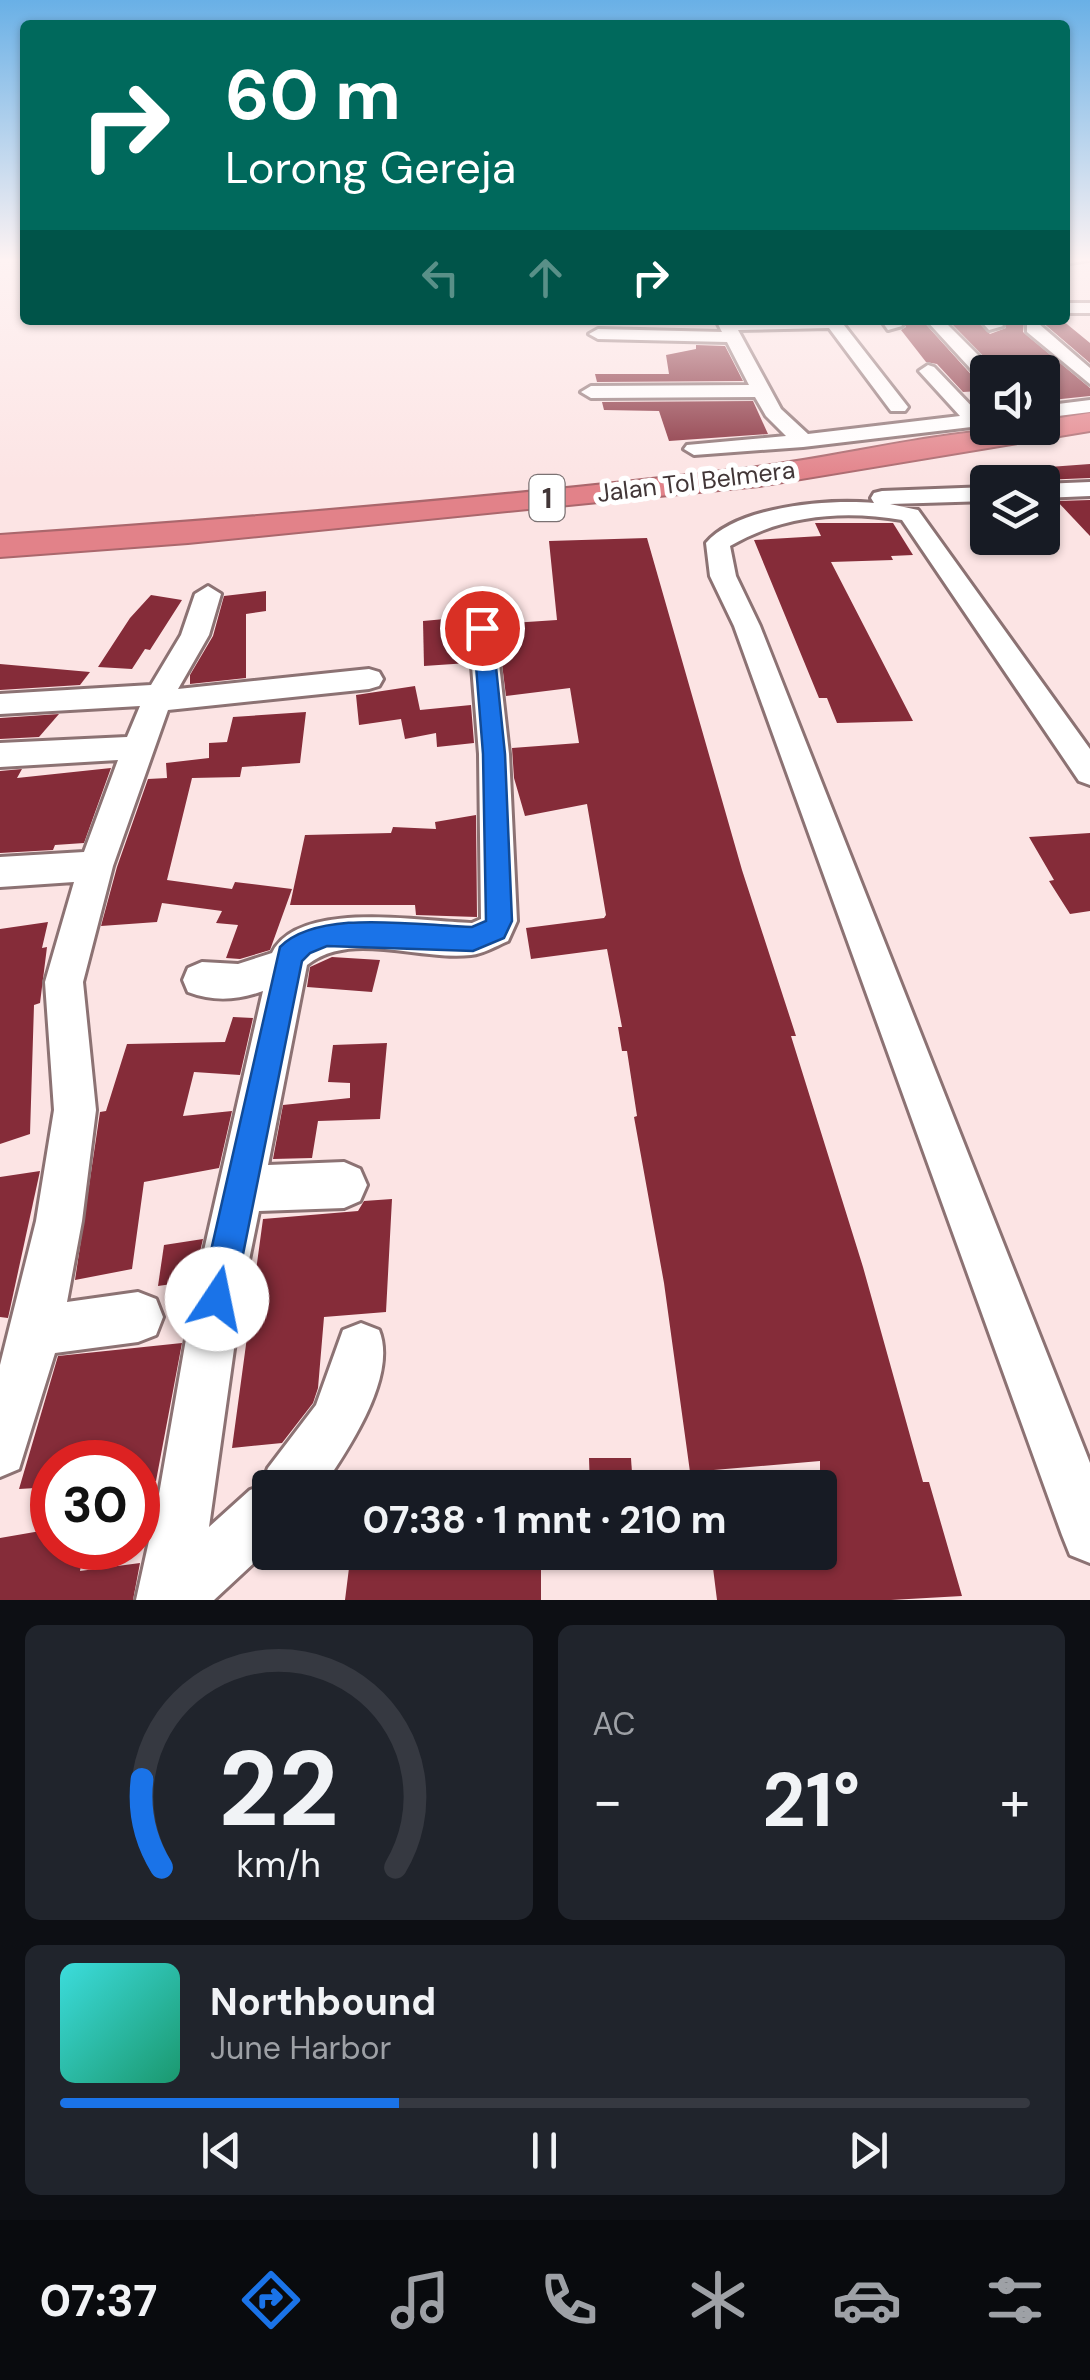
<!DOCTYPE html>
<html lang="id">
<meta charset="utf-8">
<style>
:root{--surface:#171b24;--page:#20242c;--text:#f1f3f6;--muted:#9ea1a6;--line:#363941;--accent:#1a73e8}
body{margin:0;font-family:"DM Sans",sans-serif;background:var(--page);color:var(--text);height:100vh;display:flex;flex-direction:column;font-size:38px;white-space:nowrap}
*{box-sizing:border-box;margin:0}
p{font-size:32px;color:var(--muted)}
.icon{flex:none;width:55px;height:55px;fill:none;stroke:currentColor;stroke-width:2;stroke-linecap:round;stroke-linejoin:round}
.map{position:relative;height:1600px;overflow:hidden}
.side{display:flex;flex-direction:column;gap:25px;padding:25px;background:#0d0f14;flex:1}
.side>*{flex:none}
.guide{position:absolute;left:20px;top:20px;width:1050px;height:305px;border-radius:10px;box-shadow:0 2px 8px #0004;background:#00695c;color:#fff;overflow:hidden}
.tools{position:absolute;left:970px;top:355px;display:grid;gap:20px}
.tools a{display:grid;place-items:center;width:90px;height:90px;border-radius:10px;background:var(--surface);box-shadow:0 2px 8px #0004;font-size:50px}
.speed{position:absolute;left:30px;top:1440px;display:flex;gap:20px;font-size:50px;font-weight:700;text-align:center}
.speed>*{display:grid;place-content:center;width:130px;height:130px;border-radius:50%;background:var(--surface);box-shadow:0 2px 8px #0004;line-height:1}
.speed .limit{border:15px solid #d22;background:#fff;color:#111}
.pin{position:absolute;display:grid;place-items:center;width:85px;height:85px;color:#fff;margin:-42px;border:5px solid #fff;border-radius:50%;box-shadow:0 2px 10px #0007}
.me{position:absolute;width:110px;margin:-55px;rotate:11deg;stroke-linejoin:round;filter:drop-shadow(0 0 8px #0008)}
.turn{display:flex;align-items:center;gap:35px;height:210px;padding:0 40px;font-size:45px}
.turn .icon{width:130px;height:130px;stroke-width:2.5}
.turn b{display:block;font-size:70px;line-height:85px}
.lanes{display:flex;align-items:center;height:95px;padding:0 40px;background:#0003;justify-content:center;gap:50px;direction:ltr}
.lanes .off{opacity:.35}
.big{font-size:75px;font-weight:700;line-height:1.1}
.side .card{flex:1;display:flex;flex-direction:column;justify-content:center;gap:15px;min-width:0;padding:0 35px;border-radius:15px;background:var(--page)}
.side .dial{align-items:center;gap:0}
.dial svg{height:260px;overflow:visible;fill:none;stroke:var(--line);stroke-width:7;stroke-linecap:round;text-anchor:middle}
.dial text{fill:var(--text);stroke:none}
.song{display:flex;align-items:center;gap:30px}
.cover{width:120px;height:120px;border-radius:15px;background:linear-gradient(135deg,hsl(180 70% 55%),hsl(160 70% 35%))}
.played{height:10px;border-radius:5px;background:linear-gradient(90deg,var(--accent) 35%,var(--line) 35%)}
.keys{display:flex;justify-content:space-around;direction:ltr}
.heat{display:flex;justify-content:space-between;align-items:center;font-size:55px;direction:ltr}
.side .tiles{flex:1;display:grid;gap:25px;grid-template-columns:1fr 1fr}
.card:last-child{grid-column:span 2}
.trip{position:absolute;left:252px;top:1470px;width:585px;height:100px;border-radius:10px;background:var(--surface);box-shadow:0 2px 8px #0004;font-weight:700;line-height:100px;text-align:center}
.dock{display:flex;height:160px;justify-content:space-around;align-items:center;background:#090b0e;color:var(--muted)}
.dock .icon{width:70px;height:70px}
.dock .selected{color:var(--accent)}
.dock b{font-size:45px;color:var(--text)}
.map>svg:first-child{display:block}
.building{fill:#852c39}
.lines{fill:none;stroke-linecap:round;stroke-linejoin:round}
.minor-casing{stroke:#8c7273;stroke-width:6}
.highway-casing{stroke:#aa676c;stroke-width:4}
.minor{fill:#fff;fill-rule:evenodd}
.highway{fill:#e28289;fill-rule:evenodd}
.route{fill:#1a73e8;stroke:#114b97;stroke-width:2.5}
.labels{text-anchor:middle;stroke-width:10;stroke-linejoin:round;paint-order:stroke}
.far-street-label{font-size:25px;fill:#423637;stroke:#fff}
.shield{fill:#fff;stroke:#7b7273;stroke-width:2.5}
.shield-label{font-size:28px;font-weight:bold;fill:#423637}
</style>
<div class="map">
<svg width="1090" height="1600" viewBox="0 0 1090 1600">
<rect width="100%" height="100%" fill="#fce4e4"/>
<g class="building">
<path d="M 902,320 L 922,320 L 976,380 L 970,381 L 980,391 L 963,392 L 937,364 L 926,362 L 901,330 L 906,327 Z"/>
<path d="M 948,320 L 976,320 L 990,334 L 1006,328 L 1003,320 L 1062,320 L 1090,343 L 1090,363 L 1041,321 L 1024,321 L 1023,332 L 1090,388 L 1090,396 L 1042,401 L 1042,372 L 999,372 Z"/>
<path d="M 696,345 L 725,346 L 743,381 L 597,382 L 595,374 L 669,374 L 666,355 L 696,349 Z"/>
<path d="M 753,401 L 768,434 L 669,441 L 659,411 L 604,410 L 602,402 Z"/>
<path d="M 1090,464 L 1090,478 L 1042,480 L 1042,471 L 1053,470 L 1049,467 Z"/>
<path d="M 1090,500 L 1090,536 L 1057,501 Z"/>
<path d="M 815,523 L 893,523 L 913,555 L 891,556 L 893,560 L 831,562 L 913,721 L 837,723 L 827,698 L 819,698 L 754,540 L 821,536 Z"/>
<path d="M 647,538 L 742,870 L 796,1036 L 791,1036 L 863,1267 L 923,1482 L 929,1482 L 962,1596 L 891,1600 L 717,1600 L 711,1552 L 820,1552 L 820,1461 L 690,1472 L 664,1283 L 634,1117 L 637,1116 L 627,1051 L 622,1051 L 618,1027 L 622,1027 L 607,949 L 531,959 L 526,928 L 604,918 L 606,915 L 587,804 L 525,816 L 514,778 L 512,748 L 579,743 L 570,688 L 506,696 L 497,624 L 557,620 L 549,541 Z"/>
<path d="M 266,591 L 266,611 L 246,614 L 246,678 L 190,684 L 190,675 L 213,636 L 224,596 Z"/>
<path d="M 151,595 L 182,600 L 150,650 L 145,649 L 132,669 L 98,667 L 130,618 Z"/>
<path d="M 467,617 L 468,663 L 424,666 L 423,621 Z"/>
<path d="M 0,664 L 90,672 L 80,685 L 0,690 Z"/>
<path d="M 415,686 L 420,710 L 471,705 L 474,743 L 437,747 L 436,733 L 405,739 L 401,719 L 359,725 L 356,695 Z"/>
<path d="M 306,712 L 300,763 L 242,767 L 240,777 L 192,778 L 167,880 L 232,889 L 235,882 L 292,889 L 270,950 L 240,959 L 226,958 L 238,925 L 216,923 L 222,911 L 162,903 L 157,922 L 101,926 L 117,867 L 148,779 L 167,778 L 166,763 L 209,758 L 209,743 L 227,742 L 233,717 Z"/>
<path d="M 59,714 L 39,737 L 0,739 L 0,718 Z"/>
<path d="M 111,768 L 84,843 L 55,845 L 53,850 L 0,853 L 0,771 L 22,769 L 17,778 Z"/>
<path d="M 476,815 L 477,917 L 416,915 L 415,905 L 290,905 L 305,835 L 391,833 L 393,827 L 436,829 L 435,822 Z"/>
<path d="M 1090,833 L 1090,911 L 1070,914 L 1049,881 L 1054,880 L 1029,837 Z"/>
<path d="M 48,922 L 42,948 L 47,947 L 40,1003 L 34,1005 L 30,1134 L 0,1144 L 0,929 Z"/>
<path d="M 332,957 L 380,960 L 372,992 L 307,987 L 310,967 Z"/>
<path d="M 233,1017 L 253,1018 L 240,1075 L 194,1072 L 183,1116 L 232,1111 L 219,1168 L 144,1182 L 132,1269 L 75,1280 L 100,1112 L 106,1111 L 127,1044 L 225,1042 Z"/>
<path d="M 387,1043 L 380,1119 L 318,1121 L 312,1158 L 273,1159 L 283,1105 L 350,1098 L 350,1083 L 328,1082 L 333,1045 Z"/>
<path d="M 40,1171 L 8,1318 L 0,1317 L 0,1177 Z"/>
<path d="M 392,1199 L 386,1312 L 324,1317 L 318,1388 L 313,1403 L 282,1443 L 232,1448 L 263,1219 L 358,1211 L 364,1201 Z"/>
<path d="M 203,1239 L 193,1281 L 158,1286 L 164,1245 Z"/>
<path d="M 182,1343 L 156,1481 L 138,1482 L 138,1462 L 52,1462 L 52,1487 L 19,1489 L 58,1356 Z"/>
<path d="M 589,1458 L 631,1458 L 633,1488 L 590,1488 Z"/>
<path d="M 52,1529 L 52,1548 L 84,1548 L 80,1571 L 140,1563 L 133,1600 L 0,1600 L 0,1538 Z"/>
<path d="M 351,1552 L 541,1552 L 541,1600 L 345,1600 Z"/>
</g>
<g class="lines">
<defs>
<g id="minor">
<path d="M 1065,258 L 1087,258 L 1088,260 L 1065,264 Z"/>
<rect x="1065" y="303" width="25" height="10"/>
<path d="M 716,320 L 840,320 L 908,407 L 905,411 L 891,411 L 829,328 L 738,330 L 781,409 L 808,434 L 960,416 L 919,371 L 928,365 L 934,367 L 979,414 L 988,413 L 988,425 L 803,447 L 694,455 L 684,449 L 687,445 L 786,436 L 766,416 L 755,397 L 591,398 L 581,392 L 591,386 L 749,385 L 727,342 L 598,339 L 589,334 L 598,329 L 722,332 Z"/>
<path d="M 881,320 L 898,320 L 902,326 L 888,330 Z"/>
<path d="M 926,320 L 943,320 L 995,372 L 988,372 L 988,381 L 981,380 Z"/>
<path d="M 980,320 L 998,320 L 1003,326 L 989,330 Z"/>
<path d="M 1027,324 L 1039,324 L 1090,368 L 1090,384 L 1027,332 Z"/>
<path d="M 1090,400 L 1090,412 L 1042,418 L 1042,406 Z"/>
<path d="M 1090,482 L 1090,496 L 1042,498 L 1042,484 Z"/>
<path d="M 988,487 L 988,501 L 890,504 L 918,510 L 1090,749 L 1090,785 L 1079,781 L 902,520 C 843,510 783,515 730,546 L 736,576 L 760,626 L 1090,1463 L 1090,1563 L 1070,1555 L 1062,1535 L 734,626 L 710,576 L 706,543 C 737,506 829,499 874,503 L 871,498 L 874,493 L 882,491 Z"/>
<path d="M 208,586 L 221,594 L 209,635 L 178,689 L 369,669 L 379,672 L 383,679 L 379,686 L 369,689 L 168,710 L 113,866 L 83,982 L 96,1110 L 82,1221 L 67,1302 L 138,1292 L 156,1299 L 163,1317 L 156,1335 L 138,1342 L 55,1353 L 19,1469 L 0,1477 L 0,1365 L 36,1221 L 54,1110 L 45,982 L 74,882 L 0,887 L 0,857 L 84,852 L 118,760 L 0,767 L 0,743 L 127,737 L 140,706 L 0,714 L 0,694 L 151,685 L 181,635 L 195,594 Z"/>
<path d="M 482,619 L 491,622 L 495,628 L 509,754 L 517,921 L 508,941 C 496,946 483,954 471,955 C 420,961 351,930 307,965 L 268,1165 L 344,1162 L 360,1169 L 367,1185 L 360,1201 L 344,1208 L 259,1211 L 241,1299 L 209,1527 L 250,1490 L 261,1486 L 268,1468 L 316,1405 L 343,1330 L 361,1323 L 379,1330 C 398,1376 348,1450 322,1488 L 270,1488 L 270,1548 L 214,1600 L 136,1600 L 158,1500 L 193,1299 L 263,991 C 238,1000 214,1002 188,992 L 183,980 L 188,968 L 202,962 L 238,964 L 272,953 C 298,899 423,922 472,923 L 481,919 L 479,754 L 469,628 L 473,622 Z"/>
</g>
<path id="highway" d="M 1090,413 L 1090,431 L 759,486 L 188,543 L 0,557 L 0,535 C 252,518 506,497 757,467 C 852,455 947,428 1042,428 L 1042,421 Z"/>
</defs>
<use href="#minor" class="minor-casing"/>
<use href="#highway" class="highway-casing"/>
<use href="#minor" class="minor"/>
<use href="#highway" class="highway"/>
</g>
<linearGradient id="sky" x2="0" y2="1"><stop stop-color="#69b0e6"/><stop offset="0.54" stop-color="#fef3f3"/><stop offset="1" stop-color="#fef3f3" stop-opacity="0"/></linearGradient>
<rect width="1090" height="482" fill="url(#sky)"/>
<path class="route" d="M 482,622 L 492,628 L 505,754 L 512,921 L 504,938 L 473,951 L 327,946 L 310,953 L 302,961 L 234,1299 L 229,1311 L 217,1316 L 205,1311 L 200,1299 L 280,947 C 319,908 419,926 472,927 L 486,921 L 483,754 L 473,628 Z"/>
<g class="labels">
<g class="far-street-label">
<text transform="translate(696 481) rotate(-7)" y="9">Jalan Tol Belmera</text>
</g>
<rect class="shield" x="529.5" y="475" width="35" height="46" rx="8"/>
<g class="shield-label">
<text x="547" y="508">1</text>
</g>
</g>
</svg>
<div class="tools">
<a><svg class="icon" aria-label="sound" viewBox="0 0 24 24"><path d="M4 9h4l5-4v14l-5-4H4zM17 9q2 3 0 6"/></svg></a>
<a><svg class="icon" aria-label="layers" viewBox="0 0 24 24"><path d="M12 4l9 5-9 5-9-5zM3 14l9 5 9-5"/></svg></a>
</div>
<div class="speed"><div class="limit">30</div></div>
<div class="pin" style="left:482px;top:628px;background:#d93025"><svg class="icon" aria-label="arrive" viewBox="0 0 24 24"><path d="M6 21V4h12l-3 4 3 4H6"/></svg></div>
<svg class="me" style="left:217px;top:1299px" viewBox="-20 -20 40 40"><circle r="19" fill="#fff"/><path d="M0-13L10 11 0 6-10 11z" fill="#1a73e8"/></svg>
<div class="trip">07:38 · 1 mnt · 210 m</div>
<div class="guide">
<div class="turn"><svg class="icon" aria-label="right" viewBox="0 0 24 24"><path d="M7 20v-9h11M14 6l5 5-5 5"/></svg><div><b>60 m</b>Lorong Gereja</div></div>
<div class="lanes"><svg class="icon off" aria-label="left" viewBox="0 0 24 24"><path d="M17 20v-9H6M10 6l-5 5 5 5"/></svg><svg class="icon off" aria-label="ahead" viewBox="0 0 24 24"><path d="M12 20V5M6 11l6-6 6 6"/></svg><svg class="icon" aria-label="right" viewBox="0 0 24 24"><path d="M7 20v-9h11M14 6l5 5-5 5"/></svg></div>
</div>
</div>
<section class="side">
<div class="tiles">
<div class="card dial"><svg viewBox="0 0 100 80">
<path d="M14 69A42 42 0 1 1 86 69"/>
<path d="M14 69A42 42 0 0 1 8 42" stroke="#1a73e8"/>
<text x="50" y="56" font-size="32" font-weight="700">22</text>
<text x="50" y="72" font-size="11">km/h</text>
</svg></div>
<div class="card"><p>AC</p>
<div class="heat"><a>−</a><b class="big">21°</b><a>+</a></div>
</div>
<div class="card">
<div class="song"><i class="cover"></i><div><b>Northbound</b><p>June Harbor</p></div></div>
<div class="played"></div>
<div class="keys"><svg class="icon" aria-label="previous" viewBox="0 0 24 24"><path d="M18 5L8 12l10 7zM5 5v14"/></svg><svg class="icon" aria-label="pause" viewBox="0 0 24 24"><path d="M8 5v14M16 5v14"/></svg><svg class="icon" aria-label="next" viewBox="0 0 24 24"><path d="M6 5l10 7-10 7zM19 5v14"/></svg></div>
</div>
</div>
</section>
<nav class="dock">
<b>07:37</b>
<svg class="icon selected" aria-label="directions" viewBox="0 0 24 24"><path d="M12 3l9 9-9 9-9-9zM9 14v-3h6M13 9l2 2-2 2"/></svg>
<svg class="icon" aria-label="music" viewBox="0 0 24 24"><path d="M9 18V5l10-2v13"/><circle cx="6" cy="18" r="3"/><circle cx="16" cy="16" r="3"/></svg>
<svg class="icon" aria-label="phone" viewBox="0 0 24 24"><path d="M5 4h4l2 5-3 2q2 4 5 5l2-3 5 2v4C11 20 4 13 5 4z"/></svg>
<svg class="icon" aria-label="climate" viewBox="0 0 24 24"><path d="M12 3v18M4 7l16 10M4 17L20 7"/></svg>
<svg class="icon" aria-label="car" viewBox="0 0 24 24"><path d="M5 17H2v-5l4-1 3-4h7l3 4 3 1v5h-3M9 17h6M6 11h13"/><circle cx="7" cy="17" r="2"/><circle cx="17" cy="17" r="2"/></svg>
<svg class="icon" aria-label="filters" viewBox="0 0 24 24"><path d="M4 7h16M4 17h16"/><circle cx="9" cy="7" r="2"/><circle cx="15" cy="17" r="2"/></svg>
</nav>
